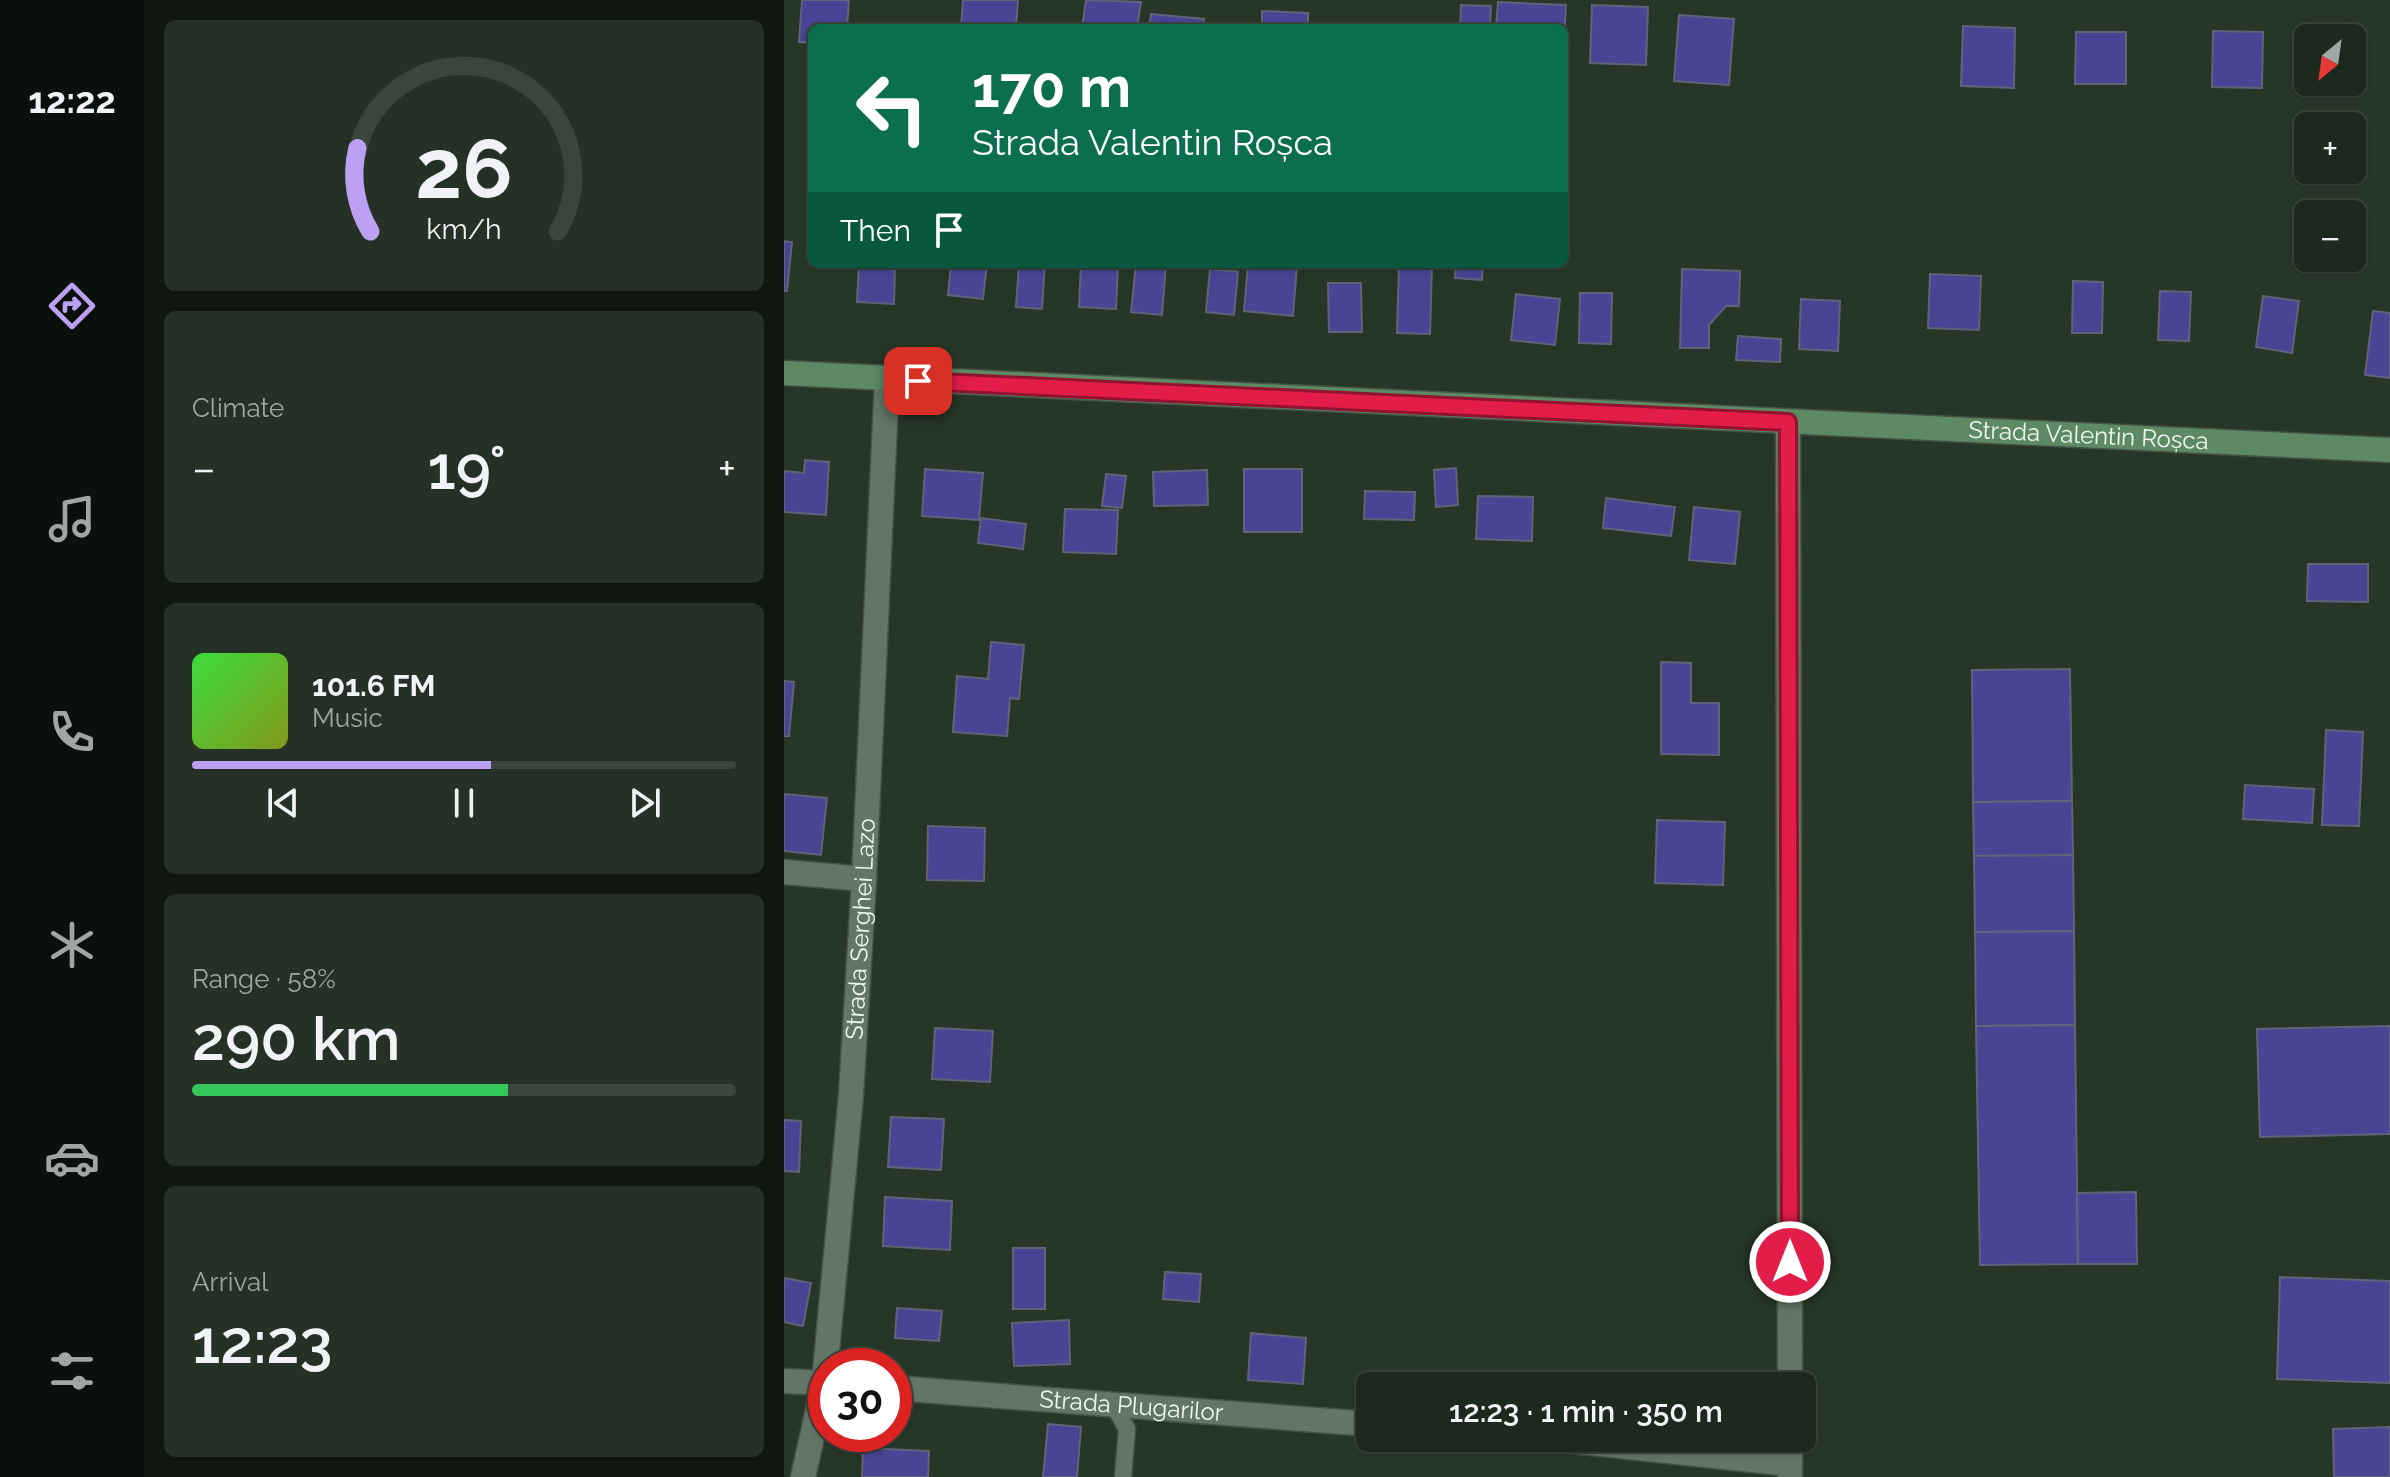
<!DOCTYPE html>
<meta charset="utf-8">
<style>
:root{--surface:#1c291e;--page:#253127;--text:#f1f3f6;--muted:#a0a6a4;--line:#3a453c;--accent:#bca0f2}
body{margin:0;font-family:Raleway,sans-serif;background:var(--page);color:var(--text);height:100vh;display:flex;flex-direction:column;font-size:30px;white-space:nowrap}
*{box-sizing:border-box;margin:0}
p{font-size:26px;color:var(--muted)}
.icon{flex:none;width:44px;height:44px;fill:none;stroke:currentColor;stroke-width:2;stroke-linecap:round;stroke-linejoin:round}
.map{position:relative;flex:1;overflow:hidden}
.panel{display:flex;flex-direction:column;gap:20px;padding:20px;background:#0f1710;width:640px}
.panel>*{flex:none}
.banner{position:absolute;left:24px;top:24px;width:760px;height:244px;border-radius:12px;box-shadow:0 2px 6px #0004,0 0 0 2px var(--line);background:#0b6e4f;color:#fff;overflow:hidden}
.needle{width:52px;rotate:209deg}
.controls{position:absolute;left:1510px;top:24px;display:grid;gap:16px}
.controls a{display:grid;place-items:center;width:72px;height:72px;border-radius:12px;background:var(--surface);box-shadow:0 2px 6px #0004,0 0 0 2px var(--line);font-size:40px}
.speed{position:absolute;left:24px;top:1348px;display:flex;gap:16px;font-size:40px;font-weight:700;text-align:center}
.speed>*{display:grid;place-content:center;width:104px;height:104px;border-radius:50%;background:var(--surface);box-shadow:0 2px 6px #0004,0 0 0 2px var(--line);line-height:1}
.speed .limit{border:12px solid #d22;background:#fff;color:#111}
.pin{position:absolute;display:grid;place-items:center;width:68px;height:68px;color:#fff;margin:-34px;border-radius:16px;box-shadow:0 4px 12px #0006}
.me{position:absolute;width:88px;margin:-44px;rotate:0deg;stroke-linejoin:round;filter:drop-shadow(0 0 6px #0008)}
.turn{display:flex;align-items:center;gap:28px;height:168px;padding:0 32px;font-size:36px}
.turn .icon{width:104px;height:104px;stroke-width:2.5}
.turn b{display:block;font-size:56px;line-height:68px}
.then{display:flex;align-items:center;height:76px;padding:0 32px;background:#0003;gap:16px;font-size:30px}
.big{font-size:60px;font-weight:600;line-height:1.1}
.panel .tile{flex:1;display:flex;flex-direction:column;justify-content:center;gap:12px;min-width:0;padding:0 28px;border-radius:12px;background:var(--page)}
.panel .dial{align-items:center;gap:0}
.dial svg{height:208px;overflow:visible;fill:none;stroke:var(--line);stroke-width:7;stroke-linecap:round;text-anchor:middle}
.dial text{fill:var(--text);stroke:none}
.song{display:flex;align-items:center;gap:24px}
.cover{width:96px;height:96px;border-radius:12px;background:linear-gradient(135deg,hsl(120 70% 55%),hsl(70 70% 35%))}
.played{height:8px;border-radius:4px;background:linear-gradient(90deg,var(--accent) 55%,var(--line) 55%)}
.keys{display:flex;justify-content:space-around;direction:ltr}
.heat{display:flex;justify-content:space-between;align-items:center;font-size:44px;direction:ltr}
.charge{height:12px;border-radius:6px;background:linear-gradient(90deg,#34c759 58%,var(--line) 0)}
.trip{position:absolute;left:572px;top:1372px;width:460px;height:80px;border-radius:12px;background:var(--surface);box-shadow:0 2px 6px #0004,0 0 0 2px var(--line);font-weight:600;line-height:80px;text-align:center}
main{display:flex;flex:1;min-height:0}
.menu{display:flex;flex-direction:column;width:144px;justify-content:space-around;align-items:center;background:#0b100c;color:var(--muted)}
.menu .icon{width:56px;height:56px}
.menu .active{color:var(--accent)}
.menu b{font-size:36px;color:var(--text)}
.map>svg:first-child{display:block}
.building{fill:#474594;stroke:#616379;stroke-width:2}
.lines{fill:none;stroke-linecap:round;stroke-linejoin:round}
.service-casing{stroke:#445245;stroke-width:19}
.minor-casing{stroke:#445245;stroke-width:27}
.tertiary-casing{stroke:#445245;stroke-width:27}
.secondary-casing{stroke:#445245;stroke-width:27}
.service{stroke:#637665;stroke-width:16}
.minor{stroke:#637665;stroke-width:24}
.tertiary{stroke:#637665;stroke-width:24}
.secondary{stroke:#5d8a64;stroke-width:24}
.route-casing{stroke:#92132f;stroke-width:20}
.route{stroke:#e11d48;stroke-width:14}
.labels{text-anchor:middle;stroke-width:8;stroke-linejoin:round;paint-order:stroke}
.street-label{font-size:24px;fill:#edf8ee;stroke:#1c2d1e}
</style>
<main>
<nav class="menu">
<b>12:22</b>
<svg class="icon active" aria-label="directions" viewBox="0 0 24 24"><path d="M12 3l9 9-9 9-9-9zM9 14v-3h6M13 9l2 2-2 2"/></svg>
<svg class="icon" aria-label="music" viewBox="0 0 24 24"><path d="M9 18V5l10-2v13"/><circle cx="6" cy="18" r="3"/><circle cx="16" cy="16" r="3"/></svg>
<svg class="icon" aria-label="phone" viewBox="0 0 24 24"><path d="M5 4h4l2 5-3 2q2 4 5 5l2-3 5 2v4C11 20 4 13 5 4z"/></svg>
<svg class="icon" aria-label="climate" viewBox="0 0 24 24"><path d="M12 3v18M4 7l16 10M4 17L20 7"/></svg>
<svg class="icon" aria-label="car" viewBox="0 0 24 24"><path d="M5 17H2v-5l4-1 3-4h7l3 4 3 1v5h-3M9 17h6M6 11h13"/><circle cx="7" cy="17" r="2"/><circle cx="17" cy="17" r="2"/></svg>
<svg class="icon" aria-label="filters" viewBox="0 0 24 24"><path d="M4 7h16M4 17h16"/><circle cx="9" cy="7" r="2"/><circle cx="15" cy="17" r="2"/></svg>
</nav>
<section class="panel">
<div class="tile dial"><svg viewBox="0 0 100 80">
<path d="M14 69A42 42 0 1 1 86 69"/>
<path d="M14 69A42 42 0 0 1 9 37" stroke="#bca0f2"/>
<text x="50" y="56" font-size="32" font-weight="700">26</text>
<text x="50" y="72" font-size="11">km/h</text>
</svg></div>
<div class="tile"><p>Climate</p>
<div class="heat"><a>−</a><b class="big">19°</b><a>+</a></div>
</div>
<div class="tile">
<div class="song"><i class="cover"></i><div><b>101.6 FM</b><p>Music</p></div></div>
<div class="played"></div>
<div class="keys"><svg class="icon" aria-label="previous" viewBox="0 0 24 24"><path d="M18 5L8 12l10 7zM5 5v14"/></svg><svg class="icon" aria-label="pause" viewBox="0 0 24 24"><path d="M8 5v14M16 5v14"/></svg><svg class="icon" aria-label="next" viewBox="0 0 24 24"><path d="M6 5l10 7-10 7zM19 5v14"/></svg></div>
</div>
<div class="tile"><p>Range · 58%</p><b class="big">290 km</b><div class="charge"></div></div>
<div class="tile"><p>Arrival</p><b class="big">12:23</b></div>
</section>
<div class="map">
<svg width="1606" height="1477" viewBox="0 0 1606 1477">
<rect width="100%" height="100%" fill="#263728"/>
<g class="building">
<path d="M 18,0 L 65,0 L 63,28 L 28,28 L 28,43 L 15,42 Z"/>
<path d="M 179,0 L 234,0 L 232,28 L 177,28 Z"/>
<path d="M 302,0 L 357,2 L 353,28 L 298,28 Z"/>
<path d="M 714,2 L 782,5 L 780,41 L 780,28 L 712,28 Z"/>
<path d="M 677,5 L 707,6 L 706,28 L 650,28 L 650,26 L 676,27 Z"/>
<path d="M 808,5 L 864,7 L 862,65 L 806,63 Z"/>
<path d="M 478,11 L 524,13 L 524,28 L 478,28 Z"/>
<path d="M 367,14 L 420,19 L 419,28 L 365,28 Z"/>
<path d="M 895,15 L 950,19 L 945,85 L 890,81 Z"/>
<path d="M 1179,26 L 1231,28 L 1230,88 L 1177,86 Z"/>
<path d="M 1429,31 L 1479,32 L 1478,88 L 1428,87 Z"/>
<path d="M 1292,32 L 1342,32 L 1342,84 L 1291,84 Z"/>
<path d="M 0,241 L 8,242 L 3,291 L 0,291 Z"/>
<path d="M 75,264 L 111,264 L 110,304 L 73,302 Z"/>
<path d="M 167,264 L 203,264 L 199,299 L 164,295 Z"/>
<path d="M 235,264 L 261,264 L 258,309 L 232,307 Z"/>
<path d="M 297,264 L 334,266 L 332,309 L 295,307 Z"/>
<path d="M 352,264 L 382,264 L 378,315 L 347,312 Z"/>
<path d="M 464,264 L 513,265 L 509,316 L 460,311 Z"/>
<path d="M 615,264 L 648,266 L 646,334 L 613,333 Z"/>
<path d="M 672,264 L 699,264 L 698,280 L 671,278 Z"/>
<path d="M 426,269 L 454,272 L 450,315 L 422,312 Z"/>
<path d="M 898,269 L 956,271 L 955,306 L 942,306 L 925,325 L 925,348 L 896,348 Z"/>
<path d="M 1146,274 L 1197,276 L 1195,330 L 1144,328 Z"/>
<path d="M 1289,281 L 1319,282 L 1318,333 L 1288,333 Z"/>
<path d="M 544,283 L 577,283 L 578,332 L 545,332 Z"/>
<path d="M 1376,291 L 1407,292 L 1405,341 L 1374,340 Z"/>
<path d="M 796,293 L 828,293 L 827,344 L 795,343 Z"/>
<path d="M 732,294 L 776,299 L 771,345 L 727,340 Z"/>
<path d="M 1479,296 L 1515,301 L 1508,353 L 1472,347 Z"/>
<path d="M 1017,299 L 1056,301 L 1054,351 L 1015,349 Z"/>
<path d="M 1589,311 L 1606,313 L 1606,378 L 1581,375 Z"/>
<path d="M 954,336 L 997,339 L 996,362 L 952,360 Z"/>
<path d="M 21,460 L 45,462 L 42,515 L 0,512 L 0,471 L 20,473 Z"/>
<path d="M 672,468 L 674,505 L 652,507 L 650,470 Z"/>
<path d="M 141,469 L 199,473 L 195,520 L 138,516 Z"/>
<rect x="460" y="469" width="58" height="63"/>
<path d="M 423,470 L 424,505 L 370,506 L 369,472 Z"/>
<path d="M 322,474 L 342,476 L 338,508 L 318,506 Z"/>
<path d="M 581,491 L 631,492 L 630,520 L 580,519 Z"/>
<path d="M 694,496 L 749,497 L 748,541 L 692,539 Z"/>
<path d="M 822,498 L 891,507 L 887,536 L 819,528 Z"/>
<path d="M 910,507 L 956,512 L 951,564 L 905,560 Z"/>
<path d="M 281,509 L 334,510 L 332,554 L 279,552 Z"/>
<path d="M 197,518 L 242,524 L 239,549 L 194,543 Z"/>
<path d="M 1524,564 L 1584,564 L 1584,602 L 1523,601 Z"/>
<path d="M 207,642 L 240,645 L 235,699 L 226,698 L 223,736 L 169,732 L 173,676 L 204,679 Z"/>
<path d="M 877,662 L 907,663 L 907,703 L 935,703 L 935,755 L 877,754 Z"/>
<path d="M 1286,669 L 1288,801 L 1189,802 L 1188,670 Z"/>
<path d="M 0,681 L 10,682 L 5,736 L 0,736 Z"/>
<path d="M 1542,730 L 1579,732 L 1575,826 L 1538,825 Z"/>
<path d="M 1461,785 L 1530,789 L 1528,823 L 1459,819 Z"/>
<path d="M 0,794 L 43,798 L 37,855 L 0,851 Z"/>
<path d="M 1288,801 L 1289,855 L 1190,856 L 1189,802 Z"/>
<path d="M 873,820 L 941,822 L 939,885 L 871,883 Z"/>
<path d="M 144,826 L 201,828 L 200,881 L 143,880 Z"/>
<path d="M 1289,855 L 1290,931 L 1191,932 L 1190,856 Z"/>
<path d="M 1290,931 L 1291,1025 L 1192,1026 L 1191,932 Z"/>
<path d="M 1291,1025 L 1294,1264 L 1196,1265 L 1192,1026 Z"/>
<path d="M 1606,1026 L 1606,1134 L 1476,1137 L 1473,1029 Z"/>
<path d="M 151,1028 L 209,1031 L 206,1082 L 148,1079 Z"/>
<path d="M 107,1117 L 160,1119 L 157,1170 L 104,1167 Z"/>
<path d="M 0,1120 L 17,1121 L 15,1172 L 0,1171 Z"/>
<path d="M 1352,1192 L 1353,1264 L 1294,1264 L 1293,1193 Z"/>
<path d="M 101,1197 L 168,1201 L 166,1250 L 99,1246 Z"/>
<rect x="229" y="1248" width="32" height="61"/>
<path d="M 381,1272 L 417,1274 L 415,1302 L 379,1299 Z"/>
<path d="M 1496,1277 L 1606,1281 L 1606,1383 L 1493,1379 Z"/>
<path d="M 0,1278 L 27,1283 L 19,1326 L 0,1322 Z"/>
<path d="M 113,1308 L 158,1311 L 155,1341 L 111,1338 Z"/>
<path d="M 285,1320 L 286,1364 L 230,1366 L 228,1323 Z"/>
<path d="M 467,1333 L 522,1338 L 519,1384 L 464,1380 Z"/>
<path d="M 264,1424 L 297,1427 L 293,1477 L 259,1477 Z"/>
<path d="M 1606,1427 L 1606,1477 L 1550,1477 L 1549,1429 Z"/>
<path d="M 79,1448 L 145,1451 L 144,1477 L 78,1477 Z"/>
</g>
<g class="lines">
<defs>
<path id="service" d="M 329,1404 L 343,1429 L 339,1477"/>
<g id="minor">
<path d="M 1004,422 L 1006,1386"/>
<path d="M 0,872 L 80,879"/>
<path d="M 0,1381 L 42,1383"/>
<path id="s1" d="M 110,1388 L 586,1424"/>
<path d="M 760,1438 L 1006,1464"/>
<path d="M 1006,1438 L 1006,1477"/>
</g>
<g id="tertiary">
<path id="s2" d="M 19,1477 L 40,1383 L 67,1095 L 80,879 L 103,379"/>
</g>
<g id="secondary">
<path id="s3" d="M 0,373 L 1606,450"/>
</g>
</defs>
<use href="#service" class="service-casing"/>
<use href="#minor" class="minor-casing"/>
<use href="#tertiary" class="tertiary-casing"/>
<use href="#secondary" class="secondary-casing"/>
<use href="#service" class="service"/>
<use href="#minor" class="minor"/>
<use href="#tertiary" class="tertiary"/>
<use href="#secondary" class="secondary"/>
</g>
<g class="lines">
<defs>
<path id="route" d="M 134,381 L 1004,422 L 1006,1262"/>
</defs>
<use href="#route" class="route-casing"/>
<use href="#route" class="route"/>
</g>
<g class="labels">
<g class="street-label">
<text dy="8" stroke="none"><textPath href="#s3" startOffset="1306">Strada Valentin Roșca</textPath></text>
<text dy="8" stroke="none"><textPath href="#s2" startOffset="552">Strada Serghei Lazo</textPath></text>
<text dy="8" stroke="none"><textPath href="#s1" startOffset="238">Strada Plugarilor</textPath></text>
</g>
</g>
</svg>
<div class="controls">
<a><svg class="needle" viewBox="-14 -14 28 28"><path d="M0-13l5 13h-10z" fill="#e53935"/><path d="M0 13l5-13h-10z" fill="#a0a6a4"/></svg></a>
<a>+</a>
<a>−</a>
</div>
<div class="speed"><div class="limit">30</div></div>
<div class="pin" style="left:134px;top:381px;background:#d93025"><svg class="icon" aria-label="arrive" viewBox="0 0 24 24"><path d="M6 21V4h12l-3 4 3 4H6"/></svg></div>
<svg class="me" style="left:1006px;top:1262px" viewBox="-20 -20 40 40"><circle r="17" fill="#e11d48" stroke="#fff" stroke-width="3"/><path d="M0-11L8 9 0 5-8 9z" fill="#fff"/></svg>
<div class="trip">12:23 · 1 min · 350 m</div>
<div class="banner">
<div class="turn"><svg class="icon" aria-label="left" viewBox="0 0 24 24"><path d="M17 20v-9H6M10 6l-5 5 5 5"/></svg><div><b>170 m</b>Strada Valentin Roșca</div></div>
<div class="then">Then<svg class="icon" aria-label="arrive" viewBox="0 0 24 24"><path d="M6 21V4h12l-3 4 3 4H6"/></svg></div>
</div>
</div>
</main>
